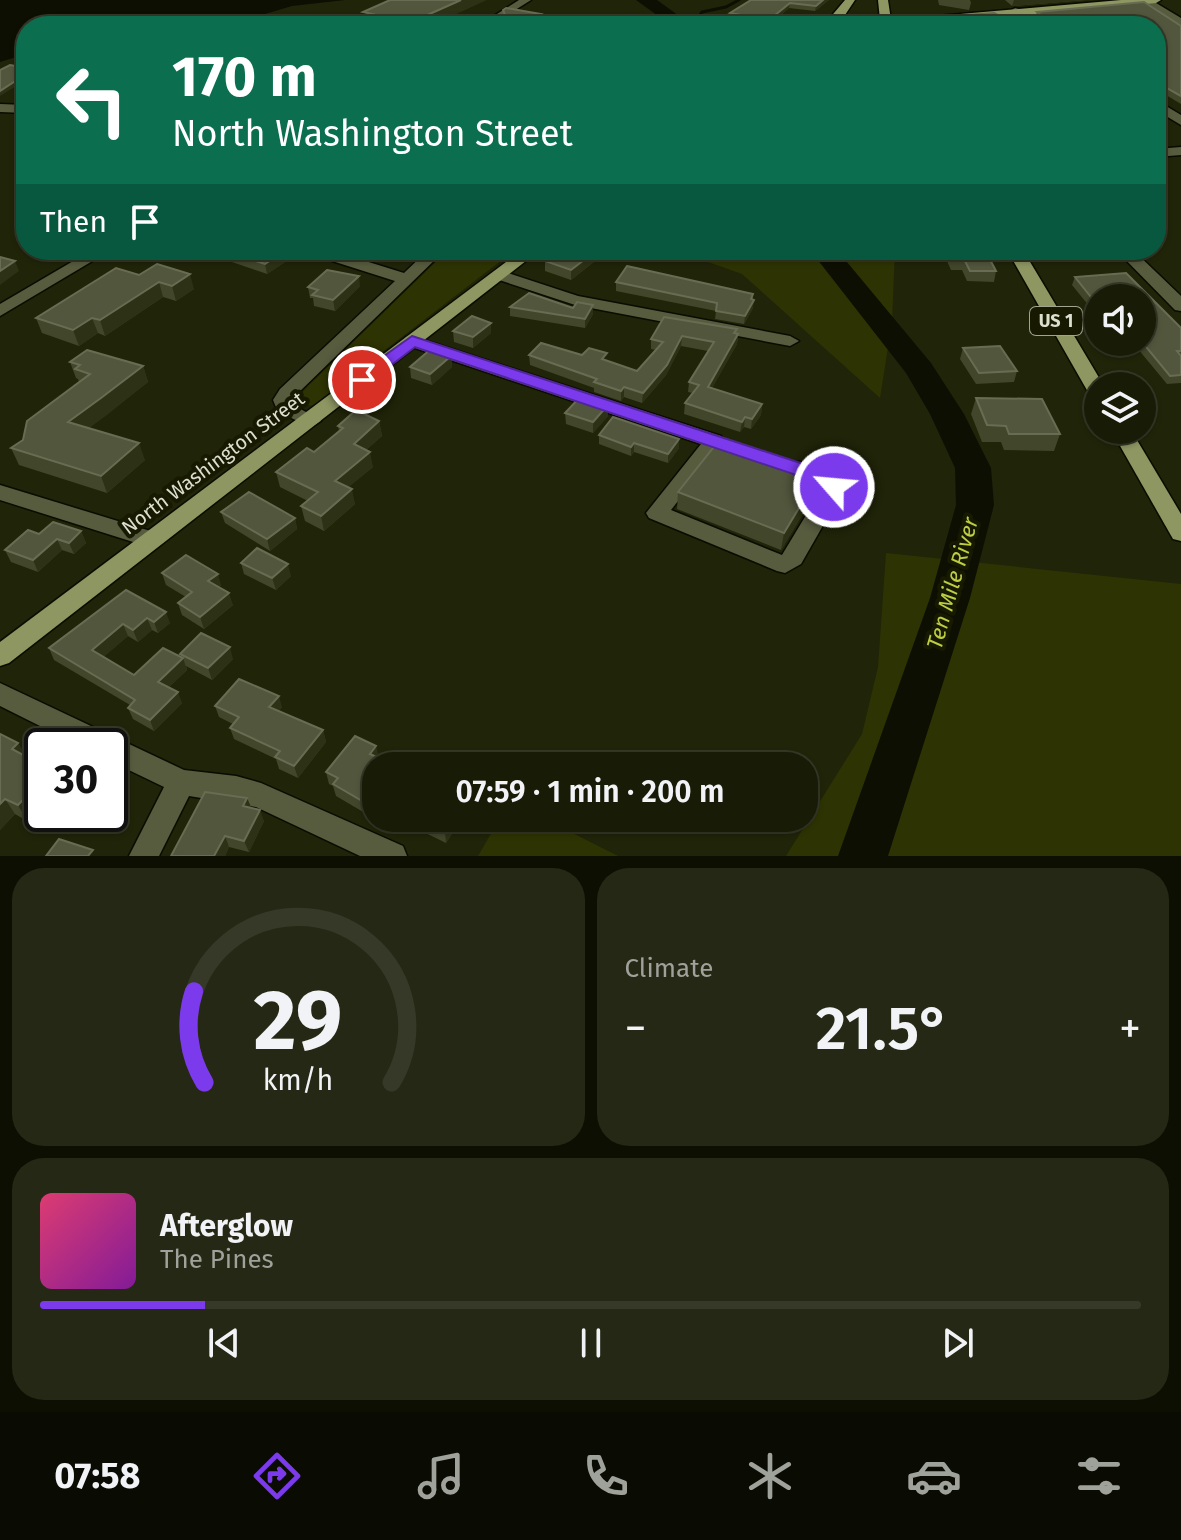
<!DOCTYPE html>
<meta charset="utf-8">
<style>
:root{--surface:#181b06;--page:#252814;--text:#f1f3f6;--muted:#9fa19b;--line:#363928;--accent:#7c3aed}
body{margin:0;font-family:"Fira Sans",sans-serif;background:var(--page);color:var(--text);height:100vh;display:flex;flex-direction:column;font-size:30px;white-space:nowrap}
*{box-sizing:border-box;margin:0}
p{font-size:26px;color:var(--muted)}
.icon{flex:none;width:44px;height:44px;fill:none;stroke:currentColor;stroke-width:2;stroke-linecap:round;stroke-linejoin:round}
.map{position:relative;height:856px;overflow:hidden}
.side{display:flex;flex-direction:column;gap:12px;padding:12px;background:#0d0f03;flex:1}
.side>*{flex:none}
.banner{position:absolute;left:16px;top:16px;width:1150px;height:244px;border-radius:32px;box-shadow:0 2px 6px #0004,0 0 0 2px var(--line);background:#0b6e4f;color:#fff;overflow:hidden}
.buttons{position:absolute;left:1084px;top:284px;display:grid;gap:16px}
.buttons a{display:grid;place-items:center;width:72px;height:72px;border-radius:50%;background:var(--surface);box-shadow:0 2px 6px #0004,0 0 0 2px var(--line);font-size:40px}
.speed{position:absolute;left:24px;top:728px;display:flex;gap:16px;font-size:40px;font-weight:700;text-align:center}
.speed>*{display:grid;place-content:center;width:104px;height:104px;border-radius:50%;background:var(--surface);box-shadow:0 2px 6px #0004,0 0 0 2px var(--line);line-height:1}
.speed .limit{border:4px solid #111;border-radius:12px;background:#fff;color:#111}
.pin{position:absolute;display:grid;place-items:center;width:68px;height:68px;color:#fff;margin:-34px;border:4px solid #fff;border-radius:50%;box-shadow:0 2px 8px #0007}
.me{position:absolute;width:88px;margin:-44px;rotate:297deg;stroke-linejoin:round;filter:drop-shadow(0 0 6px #0008)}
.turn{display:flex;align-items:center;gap:28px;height:168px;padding:0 24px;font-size:36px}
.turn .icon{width:104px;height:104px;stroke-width:2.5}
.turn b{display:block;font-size:56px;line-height:68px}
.then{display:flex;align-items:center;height:76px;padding:0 24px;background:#0003;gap:16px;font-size:30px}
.big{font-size:60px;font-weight:600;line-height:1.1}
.side .widget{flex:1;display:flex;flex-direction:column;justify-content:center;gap:12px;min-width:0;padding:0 28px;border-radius:32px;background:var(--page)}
.side .dial{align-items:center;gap:0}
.dial svg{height:208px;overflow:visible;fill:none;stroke:var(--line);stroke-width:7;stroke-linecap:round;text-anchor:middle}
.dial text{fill:var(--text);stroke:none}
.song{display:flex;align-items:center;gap:24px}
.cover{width:96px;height:96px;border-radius:12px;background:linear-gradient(135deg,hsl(340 70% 55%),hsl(290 70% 35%))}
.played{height:8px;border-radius:4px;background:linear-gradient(90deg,var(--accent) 15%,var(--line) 15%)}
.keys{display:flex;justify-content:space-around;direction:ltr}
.heat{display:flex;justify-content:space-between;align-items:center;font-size:44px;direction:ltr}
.side .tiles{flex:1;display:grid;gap:12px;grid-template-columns:1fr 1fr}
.widget:last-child{grid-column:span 2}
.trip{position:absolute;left:362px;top:752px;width:456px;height:80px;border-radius:32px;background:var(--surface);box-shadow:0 2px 6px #0004,0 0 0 2px var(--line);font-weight:600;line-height:80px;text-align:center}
.dock{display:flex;height:128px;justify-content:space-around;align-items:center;background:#0a0b02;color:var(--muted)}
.dock .icon{width:56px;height:56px}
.dock .selected{color:var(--accent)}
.dock b{font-size:36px;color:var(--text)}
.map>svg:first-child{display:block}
.green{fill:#2e3303}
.water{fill:#0d0f03}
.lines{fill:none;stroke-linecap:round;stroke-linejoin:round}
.stream{stroke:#0d0f03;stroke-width:3}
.river{fill:#0d0f03;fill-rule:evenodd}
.minor-casing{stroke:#0a0c00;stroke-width:3}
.major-casing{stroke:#0a0c00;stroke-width:3}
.minor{fill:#575c3f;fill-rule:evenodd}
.major{fill:#8e9662;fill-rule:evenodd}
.wall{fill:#42462a}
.shaded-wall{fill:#2d3115}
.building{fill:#52563c;stroke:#686c53;stroke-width:2}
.route{fill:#7c3aed;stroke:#51269a;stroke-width:2}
.labels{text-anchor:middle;stroke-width:8;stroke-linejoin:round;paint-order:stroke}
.shield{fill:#171a01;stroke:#a1a491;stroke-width:2}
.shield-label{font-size:18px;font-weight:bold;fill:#dcdfcf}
.street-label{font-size:20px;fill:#dcdfcf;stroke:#171a01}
.water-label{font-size:22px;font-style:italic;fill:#bdce43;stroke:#171a01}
</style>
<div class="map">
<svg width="1181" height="856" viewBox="0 0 1181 856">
<rect width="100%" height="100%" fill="#202408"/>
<g class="green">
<path d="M 448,250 L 515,250 L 312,406 L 301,403 L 300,395 L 308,386 Z"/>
<path d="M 674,250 L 895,250 L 892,322 L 880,398 L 742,274 Z"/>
<path d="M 886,553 L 1181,584 L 1181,856 L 786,856 L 862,734 L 878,667 Z"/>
<path d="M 500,818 L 543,818 L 618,856 L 478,856 Z"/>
</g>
<path class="water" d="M 0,0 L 345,0 L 292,6 L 238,22 L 205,26 L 26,26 L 26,54 L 0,62 Z"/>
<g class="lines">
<g class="stream">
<path d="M 678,24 L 696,21 L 702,12 L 726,7 L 739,0"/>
<path d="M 302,26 L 342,18"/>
</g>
<g class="river">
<path d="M 636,0 L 657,0 L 693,26 L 672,26 Z"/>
<path d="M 810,250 L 837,250 L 931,363 L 964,414 L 991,468 L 994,505 L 970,598 L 888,856 L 838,856 L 930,598 L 956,505 L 955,468 L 930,414 L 906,373 Z"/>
</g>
<defs>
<g id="minor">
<path d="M 519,0 L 531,0 L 490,26 L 478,26 Z"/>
<path d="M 1151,0 L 1181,18 L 1181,26 L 1141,1 Z"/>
<path d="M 1015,8 L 1019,9 L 1043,26 L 1031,26 L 1011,13 L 1010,11 Z"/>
<path d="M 1156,100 L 1181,115 L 1181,125 L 1156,110 Z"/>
<path d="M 0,104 L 26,105 L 26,113 L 0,112 Z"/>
<path d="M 1181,147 L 1181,155 L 1156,157 L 1156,149 Z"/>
<path d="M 92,250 L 111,250 L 0,316 L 0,304 Z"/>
<path d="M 305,250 L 330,250 L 404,273 L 428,250 L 445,250 L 295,396 L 294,405 L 321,421 L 311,427 L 278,412 L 273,400 L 280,389 L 395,281 L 307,253 Z"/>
<path d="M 1116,250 L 1133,250 L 1181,296 L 1181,311 L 1175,310 Z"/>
<path d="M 499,270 L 578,296 L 790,336 L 799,341 L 790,346 L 575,305 L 493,278 L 491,275 Z"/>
<path d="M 412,336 L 721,436 L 724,441 L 721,446 L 671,510 L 782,555 L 823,487 L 788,473 L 785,468 L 788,463 C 806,458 835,471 845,487 L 801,564 L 785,573 L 777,571 L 649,518 L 646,513 L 701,444 L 406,345 L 403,341 L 406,337 Z"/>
<path d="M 0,485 L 157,533 L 160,539 L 157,545 L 149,547 L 0,500 Z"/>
<path d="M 0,683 L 184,770 L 236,776 L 261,783 L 403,846 L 407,856 L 360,856 L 256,807 L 189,796 L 159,856 L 129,856 L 164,787 L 110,761 L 110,746 L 80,746 L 0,706 Z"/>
</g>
<g id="major">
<path d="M 845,0 L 855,0 L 843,18 L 876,21 L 880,20 L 878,0 L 888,0 L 891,20 L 1121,0 L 1161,0 L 1156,3 C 1045,13 932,26 823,26 Z"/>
<path d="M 522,250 L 540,250 L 9,663 L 0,666 L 0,642 Z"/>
<path d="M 1007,250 L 1023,250 L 1104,386 L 1098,386 L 1098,398 L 1088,392 Z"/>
<path d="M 1111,430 L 1131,430 L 1181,514 L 1181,541 L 1173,539 Z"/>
</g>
</defs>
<use href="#minor" class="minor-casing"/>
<use href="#major" class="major-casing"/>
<use href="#minor" class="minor"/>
<use href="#major" class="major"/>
</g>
<g class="wall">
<path d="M 751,0 L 829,0 L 815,11 L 789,8 L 768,26 L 730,18 L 730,13 Z"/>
<path d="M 938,0 L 970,0 L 971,3 L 969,10 L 939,5 Z"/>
<path d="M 1005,0 L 1086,0 L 1012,6 Z"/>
<path d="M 1037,12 L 1181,26 L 1181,104 L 1156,89 L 1156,26 L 1039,26 L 1039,23 L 1042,22 L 1036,17 Z"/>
<path d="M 938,17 L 1018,26 L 938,26 L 936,25 Z"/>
<path d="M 197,250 L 286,250 L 288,260 L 267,274 Z"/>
<path d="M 559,250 L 617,250 L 614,252 L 609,250 L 571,280 L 545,271 L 545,261 Z"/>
<path d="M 944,250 L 985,250 L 996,271 L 994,282 L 967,281 L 962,270 L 951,270 L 943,252 Z"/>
<path d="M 1061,250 L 1100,250 L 1098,255 L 1069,257 Z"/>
<path d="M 116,268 L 194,289 L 176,301 L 163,297 L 105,336 L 98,333 L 79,346 L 42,333 L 36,318 Z"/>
<path d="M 1075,277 L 1181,328 L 1181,383 L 1167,384 L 1138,349 L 1124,349 L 1118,342 L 1142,342 L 1098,298 L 1098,317 L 1072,285 Z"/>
<path d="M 616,282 L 753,294 L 753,308 L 744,324 L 715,319 L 716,311 L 616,291 Z"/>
<path d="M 360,286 L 335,311 L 314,306 L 313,298 L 310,298 L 308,287 Z"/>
<path d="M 593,305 L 593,314 L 585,328 L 510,316 L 510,307 L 573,308 Z"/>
<path d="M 664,317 L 738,334 L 737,344 L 712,388 L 762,404 L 761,415 L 751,429 L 744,427 L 740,432 L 684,414 L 685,403 L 693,393 L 688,392 L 689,382 L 708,351 L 681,346 L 666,375 L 642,403 L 624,397 L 621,401 L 594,392 L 594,388 L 530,365 L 529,355 L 582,355 L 607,361 L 637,371 L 656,350 L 651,349 L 651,339 Z"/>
<path d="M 453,331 L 491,333 L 473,348 L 454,342 Z"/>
<path d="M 963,348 L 1017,371 L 1014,382 L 976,384 L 960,359 Z"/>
<path d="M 451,356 L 452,367 L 432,385 L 411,378 L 410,367 Z"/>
<path d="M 70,362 L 143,366 L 148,382 L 89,428 L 145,460 L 107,493 L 19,465 L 11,448 L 23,440 L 79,382 L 78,379 L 76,378 Z"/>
<path d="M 976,398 L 1060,434 L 1054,451 L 1004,450 L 1001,442 L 982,442 L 971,414 Z"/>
<path d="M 565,413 L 608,416 L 593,433 L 566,424 Z"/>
<path d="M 379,421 L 382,436 L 366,450 L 373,467 L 348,487 L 355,504 L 324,531 L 305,521 L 301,506 L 308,501 L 280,487 L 276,472 L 314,452 L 339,431 L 338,426 Z"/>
<path d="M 599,435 L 679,448 L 668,463 L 634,452 L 631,456 L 599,444 Z"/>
<path d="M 820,473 L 817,490 L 781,550 L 677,509 L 678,492 Z"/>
<path d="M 221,512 L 295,518 L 297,529 L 270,551 L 225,523 Z"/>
<path d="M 81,531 L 86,543 L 74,554 L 62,550 L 38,572 L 11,562 L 5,550 L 39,534 Z"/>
<path d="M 241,563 L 291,576 L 276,590 L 244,574 Z"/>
<path d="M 162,573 L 221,585 L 219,587 L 233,605 L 204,629 L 182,615 L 178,603 L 186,597 L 166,585 Z"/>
<path d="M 126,590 L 170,623 L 158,633 L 152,630 L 138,642 L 128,636 L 103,657 L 134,675 L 181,657 L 180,654 L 233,659 L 212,680 L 186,666 L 187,670 L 169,687 L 182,703 L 154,731 L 133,719 L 128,708 L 130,705 L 54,660 L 49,648 Z"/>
<path d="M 215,706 L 282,707 L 279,711 L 323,730 L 326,742 L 298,778 L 279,769 L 276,759 L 234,739 L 230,728 L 233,724 L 219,717 Z"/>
<path d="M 0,734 L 18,743 L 26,757 L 27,821 L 15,814 L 0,830 Z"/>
<path d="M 379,757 L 376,766 L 376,818 L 390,818 L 386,824 L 370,816 L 336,796 L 333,786 L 329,784 L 326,772 Z"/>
<path d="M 247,798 L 251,808 L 264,821 L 249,852 L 229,847 L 225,856 L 171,856 Z"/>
<path d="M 395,818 L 462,818 L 446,843 Z"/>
</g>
<g class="shaded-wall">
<path d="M 461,0 L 487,0 L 430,26 L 416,20 Z"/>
<path d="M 823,0 L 829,0 L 815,11 L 816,6 Z"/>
<path d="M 1014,0 L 1086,0 L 1012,6 Z"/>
<path d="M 790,3 L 789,8 L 768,26 L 769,20 Z"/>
<path d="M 541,14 L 542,25 L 539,26 L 522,26 Z"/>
<path d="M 26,74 L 26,80 L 0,96 L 0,91 Z"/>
<path d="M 286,250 L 288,260 L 267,274 L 265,264 Z"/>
<path d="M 597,250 L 609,250 L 571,280 L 571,270 Z"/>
<path d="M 15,261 L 19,271 L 0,285 L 0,271 Z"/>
<path d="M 190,274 L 194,289 L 176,301 L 172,286 Z"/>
<path d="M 359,276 L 360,286 L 335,311 L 333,300 Z"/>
<path d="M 159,282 L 163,297 L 105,336 L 100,320 Z"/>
<path d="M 754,300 L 753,308 L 744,324 L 745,316 Z"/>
<path d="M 593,305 L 593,314 L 585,328 L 585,319 Z"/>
<path d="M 92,318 L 98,333 L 79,346 L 73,330 Z"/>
<path d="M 491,323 L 491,333 L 473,348 L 473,337 Z"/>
<path d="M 738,334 L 737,344 L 707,397 L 708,387 Z"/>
<path d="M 682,336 L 681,346 L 666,375 L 642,403 L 643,393 Z"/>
<path d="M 451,356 L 452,367 L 432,385 L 430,374 Z"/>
<path d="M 143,366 L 148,382 L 107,415 L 75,438 L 68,422 Z"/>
<path d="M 624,387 L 624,397 L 621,401 L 621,391 Z"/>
<path d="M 762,404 L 761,415 L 751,429 L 752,419 Z"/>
<path d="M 608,405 L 608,416 L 593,433 L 593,422 Z"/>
<path d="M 745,417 L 744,427 L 740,432 L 742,422 Z"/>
<path d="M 379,421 L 382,436 L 356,459 L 354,444 Z"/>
<path d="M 679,439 L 679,448 L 668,463 L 668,454 Z"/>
<path d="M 139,443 L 145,460 L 107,493 L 101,476 Z"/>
<path d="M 634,443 L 634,452 L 631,456 L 631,447 Z"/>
<path d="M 370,452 L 373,467 L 338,496 L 335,481 Z"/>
<path d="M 820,473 L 817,490 L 781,550 L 784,533 Z"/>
<path d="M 352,489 L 355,504 L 324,531 L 321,516 Z"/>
<path d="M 295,518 L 297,529 L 270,551 L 267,539 Z"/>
<path d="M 81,531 L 86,543 L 74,554 L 69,543 Z"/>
<path d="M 57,539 L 62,550 L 38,572 L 33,560 Z"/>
<path d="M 288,564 L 291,576 L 276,590 L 272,578 Z"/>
<path d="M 218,574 L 221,585 L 212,593 L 208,581 Z"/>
<path d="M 229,593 L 233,605 L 204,629 L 200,617 Z"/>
<path d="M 166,612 L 170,623 L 158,633 L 154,622 Z"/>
<path d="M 147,618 L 152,630 L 138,642 L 133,630 Z"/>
<path d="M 123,624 L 128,636 L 98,662 L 92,650 Z"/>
<path d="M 230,647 L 233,659 L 212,680 L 208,668 Z"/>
<path d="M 183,658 L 187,670 L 163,693 L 158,682 Z"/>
<path d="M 178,692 L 182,703 L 154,731 L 150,720 Z"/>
<path d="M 279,696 L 282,707 L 273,719 L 269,707 Z"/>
<path d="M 323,730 L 326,742 L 298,778 L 294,766 Z"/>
<path d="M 18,743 L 36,773 L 12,749 Z"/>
<path d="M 376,746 L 379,757 L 372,766 L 370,754 Z"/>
<path d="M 42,780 L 42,805 L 27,821 L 18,805 Z"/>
<path d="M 247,798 L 252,809 L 243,806 Z"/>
<path d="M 5,799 L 15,814 L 0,830 L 0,804 Z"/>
<path d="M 260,810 L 264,821 L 249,852 L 244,841 Z"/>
<path d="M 453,818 L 462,818 L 446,843 L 445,832 Z"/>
<path d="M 225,836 L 229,847 L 225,856 L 214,856 Z"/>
</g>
<g class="building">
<path d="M 390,0 L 461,0 L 416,20 L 444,26 L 336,26 L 372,14 L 363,12 Z"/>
<path d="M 751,0 L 823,0 L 816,6 L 790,3 L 769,20 L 730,13 Z"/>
<path d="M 1144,2 L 1181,26 L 1181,96 L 1156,82 L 1156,26 L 1061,26 L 1051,20 L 1047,26 L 1042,26 L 1039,23 L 1047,20 L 1037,12 Z"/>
<path d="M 506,8 L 541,14 L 522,26 L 491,26 L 506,17 L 503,10 Z"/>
<path d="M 994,13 L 1018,26 L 938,26 L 949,25 L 938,17 Z"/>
<path d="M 749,23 L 763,26 L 741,26 Z"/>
<path d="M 10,65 L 26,68 L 26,74 L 0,91 L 0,70 Z"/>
<path d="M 223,250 L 286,250 L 265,264 Z"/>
<path d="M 559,250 L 597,250 L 571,270 L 545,261 Z"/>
<path d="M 949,250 L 985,250 L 996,271 L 970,271 L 964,259 L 953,259 Z"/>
<path d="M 0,257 L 15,261 L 0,271 Z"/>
<path d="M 157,264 L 190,274 L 172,286 L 159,282 L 100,320 L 92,318 L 73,330 L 36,318 L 116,268 L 139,275 Z"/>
<path d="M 627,266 L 753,294 L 751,299 L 754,300 L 745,316 L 716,311 L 717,303 L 616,282 Z"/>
<path d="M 327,270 L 359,276 L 333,300 L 312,295 L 318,290 L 308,287 Z"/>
<path d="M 1126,273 L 1181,328 L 1181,351 L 1177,351 L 1181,356 L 1181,375 L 1170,376 L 1142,342 L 1142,298 L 1098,298 L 1098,306 L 1075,277 Z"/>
<path d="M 529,293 L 573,308 L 577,302 L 593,305 L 585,319 L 510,307 Z"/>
<path d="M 472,316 L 491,323 L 473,337 L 453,331 Z"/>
<path d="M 664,317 L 737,329 L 734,333 L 738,334 L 708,387 L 762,404 L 752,419 L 745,417 L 742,422 L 685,403 L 699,385 L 689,382 L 714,342 L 682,336 L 667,365 L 643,393 L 624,387 L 621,391 L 594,382 L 597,379 L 529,355 L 541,343 L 582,355 L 589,348 L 607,353 L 602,359 L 637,371 L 663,342 L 651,339 Z"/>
<path d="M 1000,346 L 1017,371 L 979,373 L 963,348 Z"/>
<path d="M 431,349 L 451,356 L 430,374 L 410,367 Z"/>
<path d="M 87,350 L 143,366 L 101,398 L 68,422 L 139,443 L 101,476 L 11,448 L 23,440 L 27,421 L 90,374 L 75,369 L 80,365 L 70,362 Z"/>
<path d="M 581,396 L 608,405 L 593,422 L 565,413 Z"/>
<path d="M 976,398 L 1042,399 L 1060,434 L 1009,434 L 1006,426 L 987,425 Z"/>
<path d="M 356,410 L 379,421 L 354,444 L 370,452 L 335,481 L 352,489 L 321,516 L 301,506 L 318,492 L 276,472 L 307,448 L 314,452 L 343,428 L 338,426 Z"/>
<path d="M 613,417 L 679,439 L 668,454 L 634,443 L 631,447 L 599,435 Z"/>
<path d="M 721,438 L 820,473 L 784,533 L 678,492 Z"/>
<path d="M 249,492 L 295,518 L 267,539 L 221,512 Z"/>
<path d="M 53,522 L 81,531 L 69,543 L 57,539 L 33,560 L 5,550 L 28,530 L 39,534 Z"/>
<path d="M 257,548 L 288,564 L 272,578 L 241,563 Z"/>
<path d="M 186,555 L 218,574 L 208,581 L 229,593 L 200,617 L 178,603 L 192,592 L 162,573 Z"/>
<path d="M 126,590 L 166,612 L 154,622 L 147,618 L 133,630 L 123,624 L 92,650 L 134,675 L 163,648 L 183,658 L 158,682 L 178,692 L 150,720 L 128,708 L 135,700 L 49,648 Z"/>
<path d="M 201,633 L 230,647 L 208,668 L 180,654 Z"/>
<path d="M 239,679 L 279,696 L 269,707 L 323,730 L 294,766 L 275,757 L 280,751 L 230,728 L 239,717 L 215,706 Z"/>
<path d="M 0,734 L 18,743 L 12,749 L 27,757 L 23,761 L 42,770 L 42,780 L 18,805 L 5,799 L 0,804 Z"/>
<path d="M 355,736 L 376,746 L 370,754 L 396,766 L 376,766 L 376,809 L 333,784 L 338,778 L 326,772 Z"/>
<path d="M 205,792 L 247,798 L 243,806 L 260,810 L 244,841 L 225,836 L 214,856 L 171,856 Z"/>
<path d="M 416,818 L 453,818 L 445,832 Z"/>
<path d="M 59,839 L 93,850 L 88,856 L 46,856 Z"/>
</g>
<path class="route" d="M 412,336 L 828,472 L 837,476 L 844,487 L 841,492 L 827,492 L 823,485 L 814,481 L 415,347 L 368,383 L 356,383 L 354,380 L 356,376 Z"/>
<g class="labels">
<rect class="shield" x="1030" y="307" width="52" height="28" rx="6"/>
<g class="shield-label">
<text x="1056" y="327">US 1</text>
</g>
<g class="street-label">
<text transform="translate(213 463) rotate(-37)" y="7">North Washington Street</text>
</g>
<g class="water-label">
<text transform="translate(952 583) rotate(-74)" y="8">Ten Mile River</text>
</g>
</g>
</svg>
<div class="buttons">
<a><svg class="icon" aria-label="sound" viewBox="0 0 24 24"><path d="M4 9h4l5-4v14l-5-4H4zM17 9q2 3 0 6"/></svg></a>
<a><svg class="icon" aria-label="layers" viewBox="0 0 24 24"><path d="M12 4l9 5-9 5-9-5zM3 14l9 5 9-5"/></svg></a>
</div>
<div class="speed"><div class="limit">30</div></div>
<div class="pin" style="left:362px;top:380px;background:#d93025"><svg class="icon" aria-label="arrive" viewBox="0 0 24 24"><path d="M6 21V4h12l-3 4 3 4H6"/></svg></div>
<svg class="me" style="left:834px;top:487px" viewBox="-20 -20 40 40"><circle r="17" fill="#7c3aed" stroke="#fff" stroke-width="3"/><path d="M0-11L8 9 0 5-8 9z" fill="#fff"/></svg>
<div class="trip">07:59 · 1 min · 200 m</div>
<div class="banner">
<div class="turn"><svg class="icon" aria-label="left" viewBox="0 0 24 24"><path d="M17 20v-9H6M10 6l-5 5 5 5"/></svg><div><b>170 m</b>North Washington Street</div></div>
<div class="then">Then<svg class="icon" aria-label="arrive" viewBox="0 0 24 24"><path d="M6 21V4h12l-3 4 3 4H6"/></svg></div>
</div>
</div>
<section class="side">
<div class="tiles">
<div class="widget dial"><svg viewBox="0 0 100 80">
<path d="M14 69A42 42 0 1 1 86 69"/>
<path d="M14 69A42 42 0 0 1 10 34" stroke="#7c3aed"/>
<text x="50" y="56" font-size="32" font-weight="700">29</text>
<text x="50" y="72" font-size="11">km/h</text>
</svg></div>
<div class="widget"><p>Climate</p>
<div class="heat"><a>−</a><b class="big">21.5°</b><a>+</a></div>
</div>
<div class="widget">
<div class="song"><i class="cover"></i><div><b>Afterglow</b><p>The Pines</p></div></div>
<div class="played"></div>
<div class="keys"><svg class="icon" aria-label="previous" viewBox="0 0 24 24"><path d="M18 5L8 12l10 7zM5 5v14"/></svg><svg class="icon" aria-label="pause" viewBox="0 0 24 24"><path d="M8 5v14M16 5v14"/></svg><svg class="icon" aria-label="next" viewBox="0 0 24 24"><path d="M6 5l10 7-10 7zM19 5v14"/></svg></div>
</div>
</div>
</section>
<nav class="dock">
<b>07:58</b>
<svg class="icon selected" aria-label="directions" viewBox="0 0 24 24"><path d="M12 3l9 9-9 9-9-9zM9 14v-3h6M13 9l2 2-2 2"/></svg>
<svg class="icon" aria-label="music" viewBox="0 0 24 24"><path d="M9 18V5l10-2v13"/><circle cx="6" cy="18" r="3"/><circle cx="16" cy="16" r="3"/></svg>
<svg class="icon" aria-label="phone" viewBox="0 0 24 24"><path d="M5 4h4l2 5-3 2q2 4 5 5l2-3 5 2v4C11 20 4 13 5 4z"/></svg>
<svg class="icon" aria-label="climate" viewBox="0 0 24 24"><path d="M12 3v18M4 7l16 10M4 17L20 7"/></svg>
<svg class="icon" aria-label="car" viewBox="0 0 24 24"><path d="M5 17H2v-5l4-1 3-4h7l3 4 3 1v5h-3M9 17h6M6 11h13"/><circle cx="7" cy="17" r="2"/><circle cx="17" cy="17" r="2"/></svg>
<svg class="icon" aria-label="filters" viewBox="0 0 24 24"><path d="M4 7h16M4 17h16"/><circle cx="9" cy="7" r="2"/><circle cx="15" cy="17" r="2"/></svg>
</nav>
